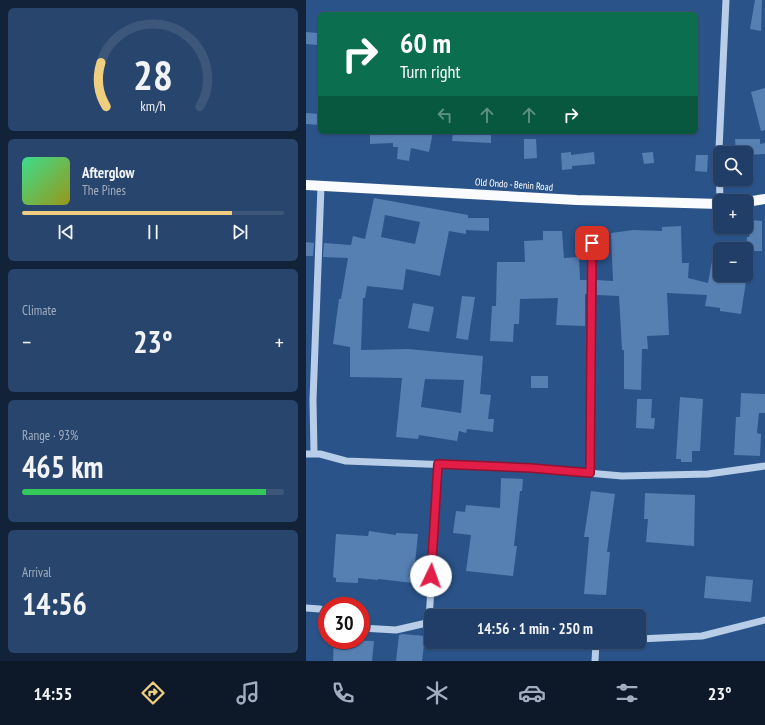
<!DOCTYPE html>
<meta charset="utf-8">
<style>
:root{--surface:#203e67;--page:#28456d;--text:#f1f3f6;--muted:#a2aec0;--line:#3d577b;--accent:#efcf7f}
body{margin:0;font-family:"PT Sans Narrow",sans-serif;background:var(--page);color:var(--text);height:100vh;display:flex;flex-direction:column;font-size:15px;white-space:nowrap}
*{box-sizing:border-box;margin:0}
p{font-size:13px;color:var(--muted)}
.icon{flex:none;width:22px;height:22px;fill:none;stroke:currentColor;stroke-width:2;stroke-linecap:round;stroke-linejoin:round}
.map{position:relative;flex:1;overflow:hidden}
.details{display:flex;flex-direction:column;gap:8px;padding:8px;background:#122239;width:306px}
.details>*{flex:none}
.banner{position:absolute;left:12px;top:12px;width:380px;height:122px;border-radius:6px;box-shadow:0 1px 3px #0004,0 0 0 1px var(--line);background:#0b6e4f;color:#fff;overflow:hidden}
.controls{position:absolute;left:407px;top:146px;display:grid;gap:8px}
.controls a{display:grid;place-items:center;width:40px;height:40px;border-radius:6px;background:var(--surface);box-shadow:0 1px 3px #0004,0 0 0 1px var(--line);font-size:20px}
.speed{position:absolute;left:12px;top:597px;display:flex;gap:8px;font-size:20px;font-weight:700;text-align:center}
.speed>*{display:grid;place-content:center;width:52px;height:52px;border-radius:50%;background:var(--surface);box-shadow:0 1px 3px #0004,0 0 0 1px var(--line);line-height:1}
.speed .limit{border:6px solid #d22;background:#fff;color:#111}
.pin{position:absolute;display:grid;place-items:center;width:34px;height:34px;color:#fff;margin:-17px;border-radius:8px;box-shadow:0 2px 6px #0006}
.me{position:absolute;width:44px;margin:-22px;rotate:3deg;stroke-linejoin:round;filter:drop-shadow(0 0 3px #0008)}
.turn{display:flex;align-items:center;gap:14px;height:84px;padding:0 16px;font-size:18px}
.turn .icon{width:52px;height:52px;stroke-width:2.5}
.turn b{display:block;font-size:28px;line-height:34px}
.lanes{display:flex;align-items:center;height:38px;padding:0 16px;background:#0003;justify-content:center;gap:20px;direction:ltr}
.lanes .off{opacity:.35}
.big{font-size:30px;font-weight:600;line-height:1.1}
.details .tile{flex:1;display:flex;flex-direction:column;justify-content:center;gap:6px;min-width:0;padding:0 14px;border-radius:6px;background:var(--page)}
.details .dial{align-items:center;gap:0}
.dial svg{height:104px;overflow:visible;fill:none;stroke:var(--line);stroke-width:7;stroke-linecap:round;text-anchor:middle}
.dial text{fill:var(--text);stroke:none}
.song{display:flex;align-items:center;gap:12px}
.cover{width:48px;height:48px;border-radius:6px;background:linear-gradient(135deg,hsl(150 70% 55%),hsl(60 70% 35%))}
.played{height:4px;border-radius:2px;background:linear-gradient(90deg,var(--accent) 80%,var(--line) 80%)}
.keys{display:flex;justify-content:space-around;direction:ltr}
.heat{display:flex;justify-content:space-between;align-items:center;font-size:22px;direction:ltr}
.charge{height:6px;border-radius:3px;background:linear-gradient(90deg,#34c759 93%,var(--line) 0)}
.trip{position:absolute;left:118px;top:609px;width:222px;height:40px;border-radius:6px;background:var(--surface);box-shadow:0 1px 3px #0004,0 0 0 1px var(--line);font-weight:600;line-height:40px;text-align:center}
.tab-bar{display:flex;height:64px;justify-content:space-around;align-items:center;background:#0d1929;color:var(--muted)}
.tab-bar .icon{width:28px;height:28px}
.tab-bar .active{color:var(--accent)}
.tab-bar b{font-size:18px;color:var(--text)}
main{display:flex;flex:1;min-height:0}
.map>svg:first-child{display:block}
.building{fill:#567fb2;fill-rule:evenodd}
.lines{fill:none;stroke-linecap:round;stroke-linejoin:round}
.minor{stroke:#b8cee8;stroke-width:7}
.major{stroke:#fafbfe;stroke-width:10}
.route-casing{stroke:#92132f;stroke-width:10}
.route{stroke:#e11d48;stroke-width:7}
.labels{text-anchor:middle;stroke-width:4;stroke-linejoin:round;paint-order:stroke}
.street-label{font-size:10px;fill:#fff;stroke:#2a5389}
</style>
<main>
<section class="details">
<div class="tile dial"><svg viewBox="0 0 100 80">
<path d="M14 69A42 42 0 1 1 86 69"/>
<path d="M14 69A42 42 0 0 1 10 35" stroke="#efcf7f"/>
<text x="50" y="56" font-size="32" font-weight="700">28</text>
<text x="50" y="72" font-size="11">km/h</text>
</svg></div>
<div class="tile">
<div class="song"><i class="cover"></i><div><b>Afterglow</b><p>The Pines</p></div></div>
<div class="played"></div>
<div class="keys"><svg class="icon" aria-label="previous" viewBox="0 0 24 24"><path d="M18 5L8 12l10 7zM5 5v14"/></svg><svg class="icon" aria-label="pause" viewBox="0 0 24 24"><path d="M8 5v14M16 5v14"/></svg><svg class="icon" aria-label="next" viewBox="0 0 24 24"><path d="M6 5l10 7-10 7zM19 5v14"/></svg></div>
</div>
<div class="tile"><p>Climate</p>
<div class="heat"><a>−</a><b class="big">23°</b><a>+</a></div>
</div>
<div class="tile"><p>Range · 93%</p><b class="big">465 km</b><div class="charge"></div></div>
<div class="tile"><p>Arrival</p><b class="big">14:56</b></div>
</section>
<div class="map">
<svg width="459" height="661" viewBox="0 0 459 661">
<rect width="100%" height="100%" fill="#2a5389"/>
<g class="building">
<path d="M 449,0 L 456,0 L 455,31 L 444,29 Z"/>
<path d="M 0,32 L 12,33 L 11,45 L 0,44 Z"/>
<path d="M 459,88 L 459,130 L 455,131 L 445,92 Z"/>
<path d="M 0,113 L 14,114 L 14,125 L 0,124 Z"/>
<path d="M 64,132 L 127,132 L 123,152 L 105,148 L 103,161 L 91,159 L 92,147 L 87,147 L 87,143 L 64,144 Z"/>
<path d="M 147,132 L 185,132 L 185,143 L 146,141 Z"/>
<path d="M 218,139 L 230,139 L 231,158 L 218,159 Z"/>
<path d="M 429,139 L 454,139 L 454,144 L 459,143 L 459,154 L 440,155 L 440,153 L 430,153 Z"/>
<path d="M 265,152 L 265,155 L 288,152 L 289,164 L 266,166 L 266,169 L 256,170 L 255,153 Z"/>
<path d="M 347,152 L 348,163 L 338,164 L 336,153 Z"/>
<path d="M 390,155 L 402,155 L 401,172 L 389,171 Z"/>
<path d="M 68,198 L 162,215 L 162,218 L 183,218 L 183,231 L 160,230 L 160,234 L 143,231 L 134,276 L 100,269 L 97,290 L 61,286 L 59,298 L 57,298 L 55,350 L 102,349 L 177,356 L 174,394 L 185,395 L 182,419 L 188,419 L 187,432 L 161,429 L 160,433 L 153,431 L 151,441 L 113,435 L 112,439 L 90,437 L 96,378 L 44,377 L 44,347 L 27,344 L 33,299 L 35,299 L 42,258 L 17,257 L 18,243 L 45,245 L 47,236 L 59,239 ZM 79,215 L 114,222 L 109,244 L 75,237 ZM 119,379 L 158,380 L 155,413 L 115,407 Z"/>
<path d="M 445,220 L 456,221 L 456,251 L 440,251 L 441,237 L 443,237 Z"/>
<path d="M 375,226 L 376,263 L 383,263 L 382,278 L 402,283 L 408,250 L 414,250 L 414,275 L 441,275 L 435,314 L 414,311 L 414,308 L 399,306 L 401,295 L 361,293 L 363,335 L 341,336 L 342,349 L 336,349 L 335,390 L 318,389 L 318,350 L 316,350 L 313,296 L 291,295 L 291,280 L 307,281 L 305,233 L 327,230 L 356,231 L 356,227 Z"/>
<path d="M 237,231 L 256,231 L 258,258 L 273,257 L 274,280 L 281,280 L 281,294 L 279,294 L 279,326 L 250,325 L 252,298 L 214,299 L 213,324 L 208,324 L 207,342 L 184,341 L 186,306 L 190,306 L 191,262 L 219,262 L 218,241 L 237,240 Z"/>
<path d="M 0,242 L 8,243 L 7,256 L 0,256 Z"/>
<path d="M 156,296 L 169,297 L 162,340 L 150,338 Z"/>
<path d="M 107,303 L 128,307 L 123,332 L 102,328 Z"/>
<rect x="225" y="376" width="17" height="12"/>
<path d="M 435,393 L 459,394 L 459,413 L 453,413 L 451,433 L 455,434 L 454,456 L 428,455 L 430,417 L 434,417 Z"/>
<path d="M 374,397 L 397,399 L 394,451 L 386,451 L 386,462 L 375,462 L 375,459 L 370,459 Z"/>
<path d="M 331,399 L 346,399 L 345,418 L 349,418 L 348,429 L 330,428 Z"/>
<path d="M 195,478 L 217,479 L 216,491 L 214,491 L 208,546 L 211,546 L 207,576 L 160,571 L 165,535 L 147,533 L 150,511 L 159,512 L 160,505 L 194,508 Z"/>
<path d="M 285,491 L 309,494 L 301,552 L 304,552 L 300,595 L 278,594 L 283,537 L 278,537 Z"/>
<path d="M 339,493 L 389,495 L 388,546 L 340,542 L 342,519 L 338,519 Z"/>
<path d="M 63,531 L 90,535 L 90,533 L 112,534 L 107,583 L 72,579 L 72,580 L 52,578 L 52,583 L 30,582 L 30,578 L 27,577 L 30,534 L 62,536 Z"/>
<path d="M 400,576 L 447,580 L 445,602 L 398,598 Z"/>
<path d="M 96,634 L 119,636 L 116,661 L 90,661 L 93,635 Z"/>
<path d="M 28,640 L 68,641 L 66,661 L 27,661 Z"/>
</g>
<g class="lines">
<g class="minor">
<path d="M 414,204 L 413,149 L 420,0"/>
<path d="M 8,453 L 7,400 L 15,186"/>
<path d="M 0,454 L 14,454 L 40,461 L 225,468 L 316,476 L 402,474 L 459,466"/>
<path d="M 284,473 L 286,243"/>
<path d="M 0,608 L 14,609 L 21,614"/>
<path d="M 123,621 L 132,464"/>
<path d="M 55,628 L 90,630 L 125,622"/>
<path d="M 333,639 L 396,636 L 459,620"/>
<path d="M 287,642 L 301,642"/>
<path d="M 289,661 L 290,643"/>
</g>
<g class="major">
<path d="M 0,185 L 271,200 L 414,204"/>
<path d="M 440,202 L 459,199"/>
</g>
</g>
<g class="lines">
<defs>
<path id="route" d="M 125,576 L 132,464 L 225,468 L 284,473 L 286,243"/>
</defs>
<use href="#route" class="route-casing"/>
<use href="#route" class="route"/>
</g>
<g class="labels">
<g class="street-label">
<text transform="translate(208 184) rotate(4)" y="4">Old Ondo - Benin Road</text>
</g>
</g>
</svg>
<div class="controls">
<a><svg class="icon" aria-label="search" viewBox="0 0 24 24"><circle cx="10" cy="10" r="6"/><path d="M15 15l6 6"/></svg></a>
<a>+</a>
<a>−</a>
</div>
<div class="speed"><div class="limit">30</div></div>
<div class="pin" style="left:286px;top:243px;background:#d93025"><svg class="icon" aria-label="arrive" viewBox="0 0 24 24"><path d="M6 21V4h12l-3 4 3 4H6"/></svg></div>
<svg class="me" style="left:125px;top:576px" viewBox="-20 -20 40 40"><circle r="19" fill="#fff"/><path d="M0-13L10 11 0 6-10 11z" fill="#e11d48"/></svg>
<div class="trip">14:56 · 1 min · 250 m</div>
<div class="banner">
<div class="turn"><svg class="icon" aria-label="right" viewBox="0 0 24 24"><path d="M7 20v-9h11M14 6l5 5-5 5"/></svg><div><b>60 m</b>Turn right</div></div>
<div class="lanes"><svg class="icon off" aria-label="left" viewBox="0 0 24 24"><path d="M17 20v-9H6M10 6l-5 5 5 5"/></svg><svg class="icon off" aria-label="ahead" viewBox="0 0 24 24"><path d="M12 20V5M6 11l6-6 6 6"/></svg><svg class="icon off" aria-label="ahead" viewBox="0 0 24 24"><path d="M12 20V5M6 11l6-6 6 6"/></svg><svg class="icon" aria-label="right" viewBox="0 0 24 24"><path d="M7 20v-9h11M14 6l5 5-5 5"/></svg></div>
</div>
</div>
</main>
<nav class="tab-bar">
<b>14:55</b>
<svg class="icon active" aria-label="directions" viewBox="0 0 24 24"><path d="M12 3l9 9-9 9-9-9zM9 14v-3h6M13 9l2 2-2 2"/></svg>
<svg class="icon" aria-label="music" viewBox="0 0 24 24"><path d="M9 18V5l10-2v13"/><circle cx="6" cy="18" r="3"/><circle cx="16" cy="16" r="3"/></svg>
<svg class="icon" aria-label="phone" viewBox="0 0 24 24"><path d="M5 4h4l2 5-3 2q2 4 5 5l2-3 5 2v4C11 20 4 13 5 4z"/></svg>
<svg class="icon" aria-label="climate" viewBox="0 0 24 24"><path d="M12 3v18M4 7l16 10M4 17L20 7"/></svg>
<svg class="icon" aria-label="car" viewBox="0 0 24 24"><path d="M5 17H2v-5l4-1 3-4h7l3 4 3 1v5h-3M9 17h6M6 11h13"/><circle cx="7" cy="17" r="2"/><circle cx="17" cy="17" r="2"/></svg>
<svg class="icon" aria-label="filters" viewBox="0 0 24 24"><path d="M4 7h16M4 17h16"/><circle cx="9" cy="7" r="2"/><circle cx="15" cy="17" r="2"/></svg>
<b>23°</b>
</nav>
